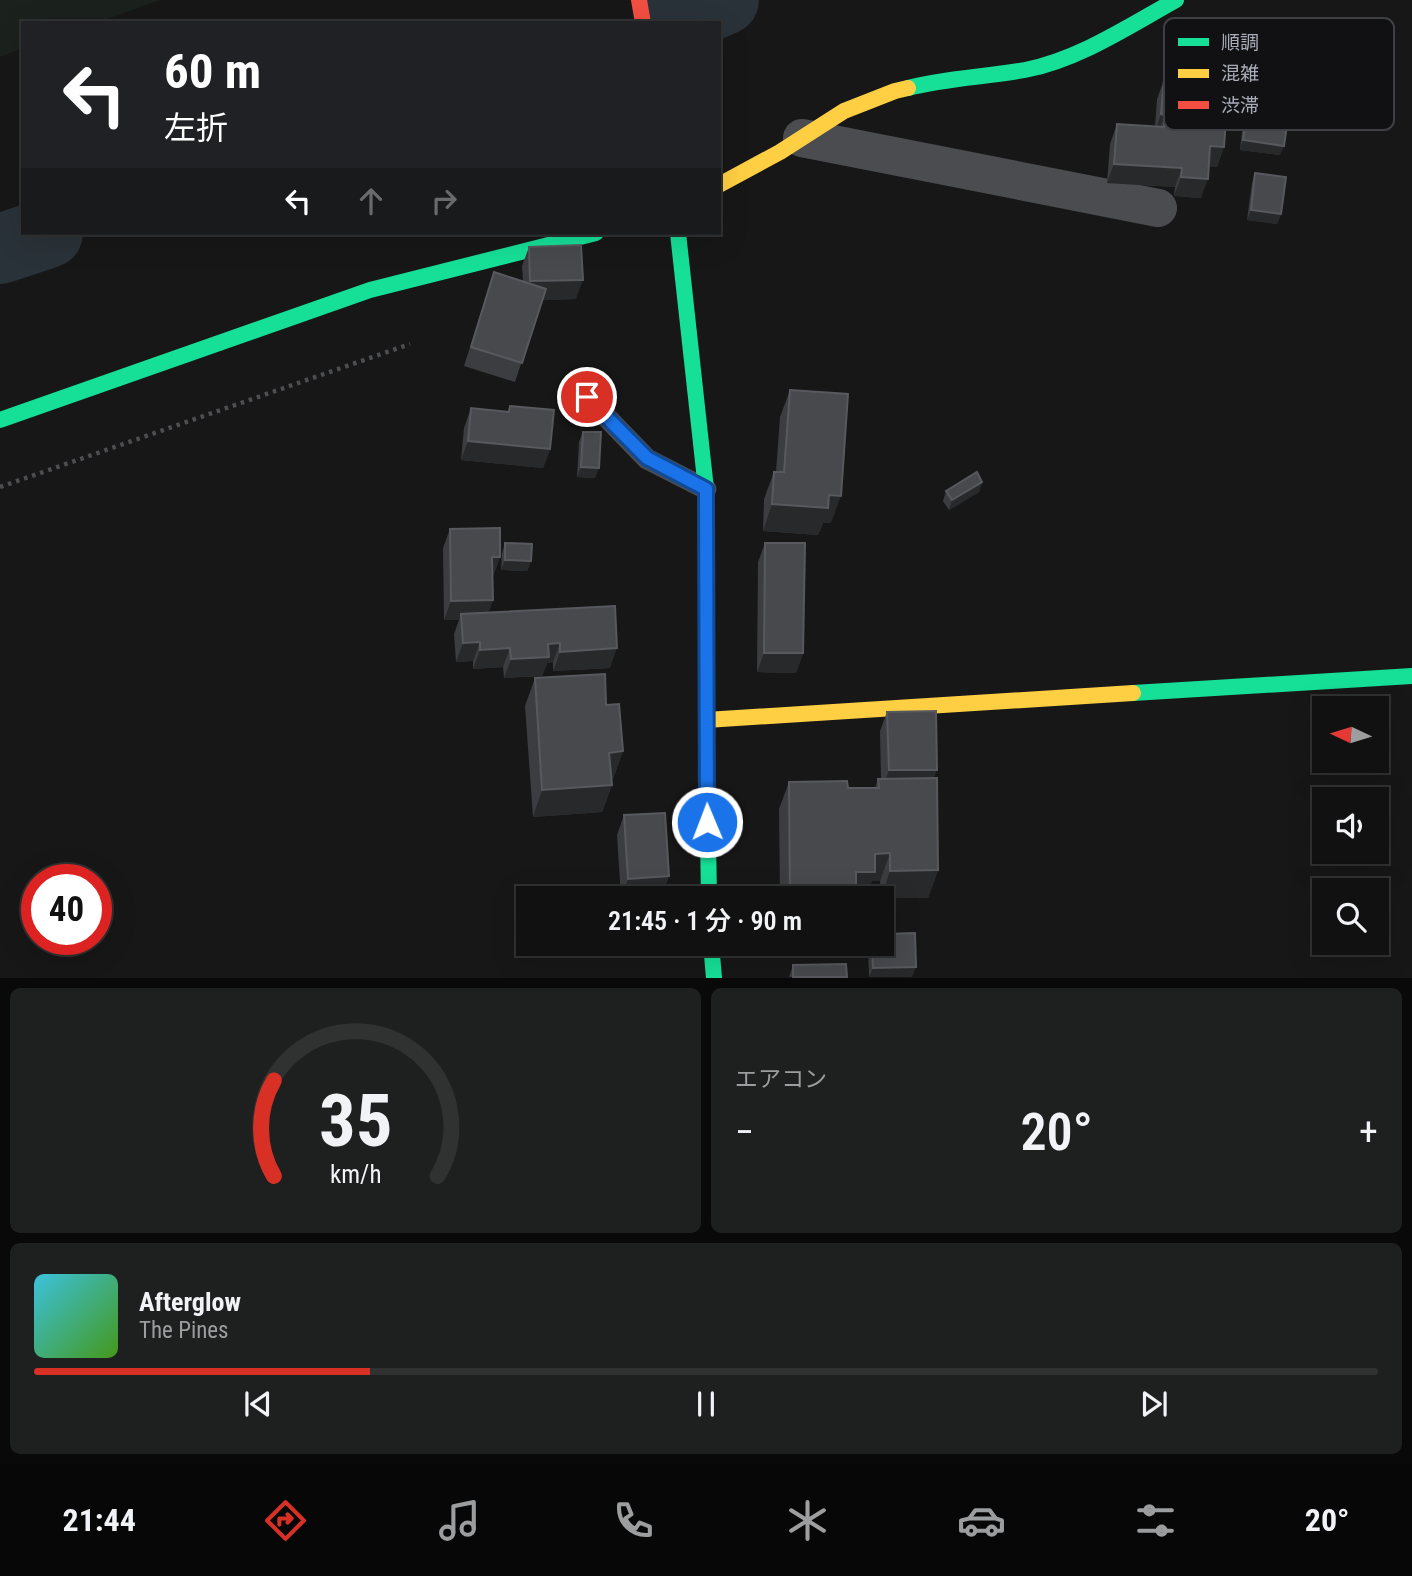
<!DOCTYPE html>
<html lang="ja">
<meta charset="utf-8">
<style>
:root{--surface:#111;--page:#1e1f1f;--text:#f1f3f6;--muted:#9c9d9f;--line:#303131;--accent:#d93025}
body{margin:0;font-family:"Roboto Condensed","Noto Sans JP",sans-serif;background:var(--page);color:var(--text);height:100vh;display:flex;flex-direction:column;font-size:26px;white-space:nowrap}
*{box-sizing:border-box;margin:0}
p{font-size:23px;color:var(--muted)}
.icon{flex:none;width:38px;height:38px;fill:none;stroke:currentColor;stroke-width:2;stroke-linecap:round;stroke-linejoin:round}
.map{position:relative;height:978px;overflow:hidden}
.panel{display:flex;flex-direction:column;gap:10px;padding:10px;background:#090909;flex:1}
.panel>*{flex:none}
.hud{position:absolute;left:21px;top:21px;width:700px;height:214px;border-radius:0px;box-shadow:0 7px 28px #0002,0 0 0 2px var(--line);background:#202124;color:#fff;overflow:hidden}
.needle{width:46px;rotate:274deg}
.fabs{position:absolute;left:1312px;top:696px;display:grid;gap:14px}
.fabs a{display:grid;place-items:center;width:77px;height:77px;border-radius:0px;background:var(--surface);box-shadow:0 7px 28px #0002,0 0 0 2px var(--line);font-size:35px}
.speed{position:absolute;left:21px;top:864px;display:flex;gap:14px;font-size:35px;font-weight:700;text-align:center}
.speed>*{display:grid;place-content:center;width:91px;height:91px;border-radius:50%;background:var(--surface);box-shadow:0 7px 28px #0002,0 0 0 2px var(--line);line-height:1}
.speed .limit{border:10px solid #d22;background:#fff;color:#111}
.pin{position:absolute;display:grid;place-items:center;width:60px;height:60px;color:#fff;margin:-30px;border:4px solid #fff;border-radius:50%;box-shadow:0 2px 7px #0007}
.me{position:absolute;width:77px;margin:-38px;rotate:359deg;stroke-linejoin:round;filter:drop-shadow(0 0 5px #0008)}
.turn{display:flex;align-items:center;gap:24px;height:147px;padding:0 28px;font-size:32px}
.turn .icon{width:91px;height:91px;stroke-width:2.5}
.turn b{display:block;font-size:49px;line-height:60px}
.lanes{display:flex;align-items:center;height:66px;padding:0 28px;background:#0003;justify-content:center;gap:35px;direction:ltr}
.lanes .off{opacity:.35}
.big{font-size:52px;font-weight:600;line-height:1.1}
.panel .tile{flex:1;display:flex;flex-direction:column;justify-content:center;gap:10px;min-width:0;padding:0 24px;border-radius:10px;background:var(--page)}
.panel .dial{align-items:center;gap:0}
.dial svg{height:182px;overflow:visible;fill:none;stroke:var(--line);stroke-width:7;stroke-linecap:round;text-anchor:middle}
.dial text{fill:var(--text);stroke:none}
.song{display:flex;align-items:center;gap:21px}
.cover{width:84px;height:84px;border-radius:10px;background:linear-gradient(135deg,hsl(190 70% 55%),hsl(100 70% 35%))}
.played{height:7px;border-radius:4px;background:linear-gradient(90deg,var(--accent) 25%,var(--line) 25%)}
.keys{display:flex;justify-content:space-around;direction:ltr}
.heat{display:flex;justify-content:space-between;align-items:center;font-size:38px;direction:ltr}
.panel .tiles{flex:1;display:grid;gap:10px;grid-template-columns:1fr 1fr}
.tile:last-child{grid-column:span 2}
.trip{position:absolute;left:516px;top:886px;width:378px;height:70px;border-radius:0px;background:var(--surface);box-shadow:0 7px 28px #0002,0 0 0 2px var(--line);font-weight:600;line-height:70px;text-align:center}
.tab-bar{display:flex;height:112px;justify-content:space-around;align-items:center;background:#070707;color:var(--muted)}
.tab-bar .icon{width:49px;height:49px}
.tab-bar .current{color:var(--accent)}
.tab-bar b{font-size:32px;color:var(--text)}
.map>svg:first-child{display:block}
.green{fill:#1b211c}
.lines{fill:none;stroke-linecap:round;stroke-linejoin:round}
.river{stroke:#2a3239;stroke-width:70}
.path{stroke:#4d4e52;stroke-width:4.5;stroke-dasharray:3.5 5;stroke-linecap:butt}
.lane{stroke:#4b4c50;stroke-width:21}
.street{stroke:#4b4c50;stroke-width:38}
.fast{stroke:#16e098;stroke-width:16}
.slow{stroke:#ffcf43;stroke-width:16}
.jam{stroke:#f24e42;stroke-width:16}
.wall{fill:#3c3d40}
.shaded-wall{fill:#28292a}
.building{fill:#48494d;stroke:#57595e;stroke-width:2}
.route-casing{stroke:#114b97;stroke-width:18}
.route{stroke:#1a73e8;stroke-width:12}
.key{fill:#111113;stroke:#3e4045;stroke-width:2}
.key-label{font-size:19px;fill:#a8adb8}
</style>
<div class="map">
<svg width="1412" height="978" viewBox="0 0 1412 978">
<rect width="100%" height="100%" fill="#171717"/>
<path class="green" d="M 0,0 L 160,0 L 96,23 L 23,23 L 23,48 L 0,57 Z"/>
<g class="lines">
<g class="river">
<path d="M 671,23 L 724,0"/>
<path d="M 0,249 L 48,233"/>
</g>
<path class="path" d="M 0,487 L 410,344"/>
<path class="lane" d="M 587,397 L 647,459 L 706,489"/>
<path class="street" d="M 802,138 L 1158,208"/>
<g class="fast">
<path d="M 908,88 C 946,78 986,77 1025,70 C 1078,60 1129,26 1176,0"/>
<path d="M 678,233 L 706,489 L 706,720 L 709,898"/>
<path d="M 0,420 L 370,290 L 596,233"/>
<path d="M 1133,693 L 1412,676"/>
<path d="M 711,943 L 714,978"/>
</g>
<g class="slow">
<path d="M 719,185 L 780,152 L 844,111 L 895,91 L 908,88"/>
<path d="M 706,720 L 1133,693"/>
</g>
<path class="jam" d="M 639,0 L 643,23"/>
</g>
<g class="wall">
<path d="M 1193,60 L 1210,97 L 1205,97 L 1203,117 L 1224,147 L 1217,167 L 1208,166 L 1201,198 L 1174,196 L 1175,187 L 1107,183 L 1110,144 L 1117,124 L 1155,127 L 1157,99 L 1164,80 L 1188,82 L 1189,70 Z"/>
<path d="M 1247,113 L 1280,155 L 1240,150 L 1243,123 Z"/>
<path d="M 1255,173 L 1281,214 L 1277,224 L 1247,220 L 1252,183 Z"/>
<path d="M 529,247 L 576,299 L 542,300 L 515,382 L 464,366 L 494,272 L 523,281 L 522,266 Z"/>
<path d="M 790,390 L 831,523 L 823,523 L 818,535 L 763,531 L 764,499 L 774,472 L 776,472 L 780,417 Z"/>
<path d="M 510,406 L 550,449 L 543,468 L 461,460 L 464,428 L 471,408 L 508,412 Z"/>
<path d="M 583,432 L 595,478 L 577,477 L 579,442 Z"/>
<path d="M 982,482 L 979,492 L 949,510 L 943,501 L 946,491 Z"/>
<path d="M 450,529 L 500,557 L 493,576 L 492,576 L 493,600 L 488,613 L 615,606 L 610,668 L 553,671 L 553,662 L 547,663 L 542,676 L 504,678 L 503,667 L 473,669 L 473,661 L 456,662 L 454,634 L 459,620 L 444,620 L 443,548 Z"/>
<path d="M 505,543 L 531,561 L 527,571 L 501,570 L 502,553 Z"/>
<path d="M 765,543 L 803,653 L 796,673 L 757,672 L 758,562 Z"/>
<path d="M 535,678 L 606,705 L 623,751 L 613,779 L 611,779 L 612,785 L 602,812 L 533,817 L 525,706 Z"/>
<path d="M 887,712 L 934,779 L 938,870 L 928,898 L 881,898 L 880,881 L 872,881 L 865,898 L 780,898 L 779,809 L 789,782 L 848,788 L 875,788 L 878,779 L 881,779 L 880,731 Z"/>
<path d="M 624,815 L 662,896 L 621,898 L 617,835 Z"/>
<path d="M 868,943 L 882,943 L 912,977 L 869,977 Z"/>
<path d="M 793,965 L 847,977 L 789,977 Z"/>
</g>
<g class="shaded-wall">
<path d="M 1191,85 L 1214,87 L 1210,97 L 1187,95 Z"/>
<path d="M 1161,114 L 1165,115 L 1158,134 L 1154,134 Z"/>
<path d="M 1243,140 L 1284,146 L 1280,155 L 1240,150 Z"/>
<path d="M 1210,146 L 1224,147 L 1217,167 L 1203,166 Z"/>
<path d="M 1114,164 L 1182,168 L 1175,187 L 1107,183 Z"/>
<path d="M 1181,177 L 1208,179 L 1201,198 L 1174,196 Z"/>
<path d="M 1251,210 L 1281,214 L 1277,224 L 1247,220 Z"/>
<path d="M 583,280 L 576,299 L 523,301 L 530,281 Z"/>
<path d="M 468,441 L 550,449 L 543,468 L 461,460 Z"/>
<path d="M 581,467 L 599,468 L 595,478 L 577,477 Z"/>
<path d="M 982,482 L 979,492 L 949,510 L 952,500 Z"/>
<path d="M 829,495 L 841,496 L 831,523 L 823,523 L 818,535 L 763,531 L 772,504 Z"/>
<path d="M 492,557 L 500,557 L 493,576 L 485,576 Z"/>
<path d="M 505,560 L 531,561 L 527,571 L 501,570 Z"/>
<path d="M 493,600 L 486,620 L 461,614 L 459,620 L 444,620 L 451,601 Z"/>
<path d="M 480,642 L 473,661 L 456,662 L 463,643 Z"/>
<path d="M 560,643 L 553,662 L 547,663 L 542,676 L 504,678 L 511,659 L 548,644 Z"/>
<path d="M 510,648 L 503,667 L 473,669 L 480,650 Z"/>
<path d="M 617,648 L 610,668 L 553,671 L 560,652 Z"/>
<path d="M 764,653 L 803,653 L 796,673 L 757,672 Z"/>
<path d="M 623,751 L 613,779 L 599,780 L 609,753 Z"/>
<path d="M 889,770 L 937,770 L 930,789 L 882,790 Z"/>
<path d="M 612,785 L 602,812 L 533,817 L 542,790 Z"/>
<path d="M 890,853 L 880,881 L 872,881 L 865,898 L 801,898 L 856,872 L 875,854 Z"/>
<path d="M 938,870 L 928,898 L 881,898 L 890,871 Z"/>
<path d="M 669,876 L 662,896 L 621,898 L 628,879 Z"/>
<path d="M 916,967 L 912,977 L 869,977 L 873,968 Z"/>
</g>
<g class="building">
<path d="M 1164,80 L 1206,83 L 1203,117 L 1226,118 L 1224,147 L 1210,146 L 1208,179 L 1181,177 L 1182,168 L 1114,164 L 1117,124 L 1164,127 L 1165,115 L 1161,114 Z"/>
<path d="M 1247,113 L 1288,118 L 1284,146 L 1243,140 Z"/>
<path d="M 1255,173 L 1286,177 L 1281,214 L 1251,210 Z"/>
<path d="M 581,245 L 583,280 L 530,281 L 529,247 Z"/>
<path d="M 494,272 L 546,289 L 522,363 L 471,347 Z"/>
<path d="M 790,390 L 848,394 L 841,496 L 829,495 L 828,508 L 772,504 L 774,472 L 784,472 Z"/>
<path d="M 510,406 L 554,410 L 550,449 L 468,441 L 471,408 L 509,412 Z"/>
<path d="M 583,432 L 601,432 L 599,468 L 581,467 Z"/>
<path d="M 977,472 L 982,482 L 952,500 L 946,491 Z"/>
<path d="M 500,528 L 500,557 L 492,557 L 493,600 L 451,601 L 450,529 Z"/>
<path d="M 505,543 L 532,544 L 531,561 L 505,560 Z"/>
<path d="M 765,543 L 805,543 L 803,653 L 764,653 Z"/>
<path d="M 615,606 L 617,648 L 560,652 L 560,643 L 548,644 L 549,657 L 511,659 L 510,648 L 480,650 L 480,642 L 463,643 L 461,614 Z"/>
<path d="M 605,674 L 606,705 L 619,704 L 623,751 L 609,753 L 612,785 L 542,790 L 535,678 Z"/>
<path d="M 936,711 L 937,770 L 889,770 L 887,712 Z"/>
<path d="M 937,778 L 938,870 L 890,871 L 890,853 L 875,854 L 875,872 L 856,872 L 856,897 L 790,898 L 789,782 L 847,781 L 848,788 L 879,788 L 878,779 Z"/>
<path d="M 665,813 L 669,876 L 628,879 L 624,815 Z"/>
<path d="M 915,933 L 916,967 L 873,968 L 872,943 L 882,943 L 882,934 Z"/>
<path d="M 846,964 L 847,977 L 793,977 L 793,965 Z"/>
</g>
<g class="lines">
<defs>
<path id="route" d="M 587,397 L 647,458 L 706,489 L 707,822"/>
</defs>
<use href="#route" class="route-casing"/>
<use href="#route" class="route"/>
</g>
<rect x="1164" y="18" width="230" height="112" rx="10" class="key"/>
<rect x="1178" y="38" width="31" height="8" fill="#16e098"/>
<rect x="1178" y="69" width="31" height="9" fill="#ffcf43"/>
<rect x="1178" y="101" width="31" height="8" fill="#f24e42"/>
<g class="key-label">
<text x="1221" y="49">順調</text>
<text x="1221" y="80">混雑</text>
<text x="1221" y="112">渋滞</text>
</g>
</svg>
<div class="fabs">
<a><svg class="needle" viewBox="-14 -14 28 28"><path d="M0-13l5 13h-10z" fill="#e53935"/><path d="M0 13l5-13h-10z" fill="#9c9d9f"/></svg></a>
<a><svg class="icon" aria-label="sound" viewBox="0 0 24 24"><path d="M4 9h4l5-4v14l-5-4H4zM17 9q2 3 0 6"/></svg></a>
<a><svg class="icon" aria-label="search" viewBox="0 0 24 24"><circle cx="10" cy="10" r="6"/><path d="M15 15l6 6"/></svg></a>
</div>
<div class="speed"><div class="limit">40</div></div>
<div class="pin" style="left:587px;top:397px;background:#d93025"><svg class="icon" aria-label="arrive" viewBox="0 0 24 24"><path d="M6 21V4h12l-3 4 3 4H6"/></svg></div>
<svg class="me" style="left:707px;top:822px" viewBox="-20 -20 40 40"><circle r="17" fill="#1a73e8" stroke="#fff" stroke-width="3"/><path d="M0-11L8 9 0 5-8 9z" fill="#fff"/></svg>
<div class="trip">21:45 · 1 分 · 90 m</div>
<div class="hud">
<div class="turn"><svg class="icon" aria-label="left" viewBox="0 0 24 24"><path d="M17 20v-9H6M10 6l-5 5 5 5"/></svg><div><b>60 m</b>左折</div></div>
<div class="lanes"><svg class="icon" aria-label="left" viewBox="0 0 24 24"><path d="M17 20v-9H6M10 6l-5 5 5 5"/></svg><svg class="icon off" aria-label="ahead" viewBox="0 0 24 24"><path d="M12 20V5M6 11l6-6 6 6"/></svg><svg class="icon off" aria-label="right" viewBox="0 0 24 24"><path d="M7 20v-9h11M14 6l5 5-5 5"/></svg></div>
</div>
</div>
<section class="panel">
<div class="tiles">
<div class="tile dial"><svg viewBox="0 0 100 80">
<path d="M14 69A42 42 0 1 1 86 69"/>
<path d="M14 69A42 42 0 0 1 14 27" stroke="#d93025"/>
<text x="50" y="56" font-size="32" font-weight="700">35</text>
<text x="50" y="72" font-size="11">km/h</text>
</svg></div>
<div class="tile"><p>エアコン</p>
<div class="heat"><a>−</a><b class="big">20°</b><a>+</a></div>
</div>
<div class="tile">
<div class="song"><i class="cover"></i><div><b>Afterglow</b><p>The Pines</p></div></div>
<div class="played"></div>
<div class="keys"><svg class="icon" aria-label="previous" viewBox="0 0 24 24"><path d="M18 5L8 12l10 7zM5 5v14"/></svg><svg class="icon" aria-label="pause" viewBox="0 0 24 24"><path d="M8 5v14M16 5v14"/></svg><svg class="icon" aria-label="next" viewBox="0 0 24 24"><path d="M6 5l10 7-10 7zM19 5v14"/></svg></div>
</div>
</div>
</section>
<nav class="tab-bar">
<b>21:44</b>
<svg class="icon current" aria-label="directions" viewBox="0 0 24 24"><path d="M12 3l9 9-9 9-9-9zM9 14v-3h6M13 9l2 2-2 2"/></svg>
<svg class="icon" aria-label="music" viewBox="0 0 24 24"><path d="M9 18V5l10-2v13"/><circle cx="6" cy="18" r="3"/><circle cx="16" cy="16" r="3"/></svg>
<svg class="icon" aria-label="phone" viewBox="0 0 24 24"><path d="M5 4h4l2 5-3 2q2 4 5 5l2-3 5 2v4C11 20 4 13 5 4z"/></svg>
<svg class="icon" aria-label="climate" viewBox="0 0 24 24"><path d="M12 3v18M4 7l16 10M4 17L20 7"/></svg>
<svg class="icon" aria-label="car" viewBox="0 0 24 24"><path d="M5 17H2v-5l4-1 3-4h7l3 4 3 1v5h-3M9 17h6M6 11h13"/><circle cx="7" cy="17" r="2"/><circle cx="17" cy="17" r="2"/></svg>
<svg class="icon" aria-label="filters" viewBox="0 0 24 24"><path d="M4 7h16M4 17h16"/><circle cx="9" cy="7" r="2"/><circle cx="15" cy="17" r="2"/></svg>
<b>20°</b>
</nav>
